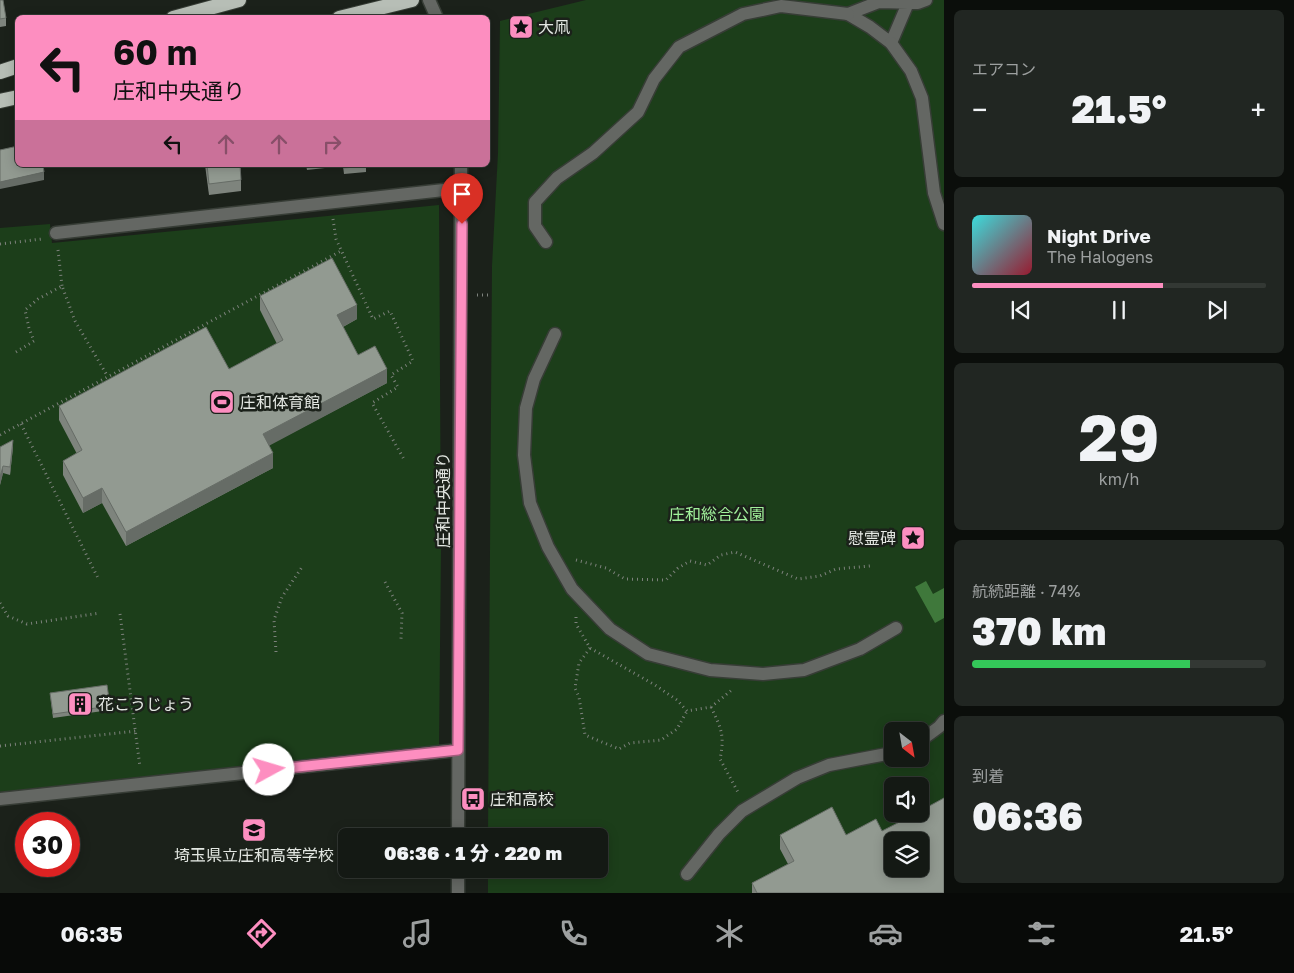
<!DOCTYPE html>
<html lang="ja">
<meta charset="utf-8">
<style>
:root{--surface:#141914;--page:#212622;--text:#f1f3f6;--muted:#9da0a0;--line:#333834;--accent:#fd8ec0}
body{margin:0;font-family:"Golos Text","Noto Sans JP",sans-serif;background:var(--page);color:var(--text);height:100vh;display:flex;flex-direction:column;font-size:19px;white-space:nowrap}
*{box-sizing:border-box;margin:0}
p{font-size:16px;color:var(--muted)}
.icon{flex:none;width:28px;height:28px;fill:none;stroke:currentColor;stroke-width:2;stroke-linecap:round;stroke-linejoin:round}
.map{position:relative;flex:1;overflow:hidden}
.sheet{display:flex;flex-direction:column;gap:10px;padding:10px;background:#0b0e0b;width:350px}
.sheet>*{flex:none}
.top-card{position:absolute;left:15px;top:15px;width:475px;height:152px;border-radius:8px;box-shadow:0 2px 12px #0003,0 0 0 1px var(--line);background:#fd8ec0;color:#111;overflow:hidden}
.needle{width:32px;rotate:149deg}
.tools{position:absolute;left:884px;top:722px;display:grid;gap:10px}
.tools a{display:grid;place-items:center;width:45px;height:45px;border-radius:8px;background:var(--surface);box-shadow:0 2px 12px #0003,0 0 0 1px var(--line);font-size:25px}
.speed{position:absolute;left:15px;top:812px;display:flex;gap:10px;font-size:25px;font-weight:700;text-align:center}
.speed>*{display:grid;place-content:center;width:65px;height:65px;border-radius:50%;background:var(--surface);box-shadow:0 2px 12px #0003,0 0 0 1px var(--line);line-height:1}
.speed .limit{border:8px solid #d22;background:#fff;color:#111}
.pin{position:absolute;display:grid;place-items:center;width:42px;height:42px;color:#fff;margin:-51px -21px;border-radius:50% 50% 50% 0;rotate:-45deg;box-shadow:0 0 5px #0007}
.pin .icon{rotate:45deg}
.me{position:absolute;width:55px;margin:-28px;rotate:84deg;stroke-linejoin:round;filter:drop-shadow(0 0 4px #0008)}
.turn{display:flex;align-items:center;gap:18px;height:105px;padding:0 15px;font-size:22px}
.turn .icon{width:65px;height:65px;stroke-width:2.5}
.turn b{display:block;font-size:35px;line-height:42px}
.lanes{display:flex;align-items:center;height:48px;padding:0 15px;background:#0003;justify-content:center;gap:25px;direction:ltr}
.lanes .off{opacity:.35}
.big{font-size:38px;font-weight:800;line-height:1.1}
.sheet .tile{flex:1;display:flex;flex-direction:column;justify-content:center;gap:8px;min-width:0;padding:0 18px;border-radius:8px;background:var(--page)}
.sheet .dial{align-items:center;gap:0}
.dial b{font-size:65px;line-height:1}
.song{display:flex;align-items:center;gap:15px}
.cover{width:60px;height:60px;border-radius:8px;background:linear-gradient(135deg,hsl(180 70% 55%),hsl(350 70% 35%))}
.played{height:5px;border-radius:2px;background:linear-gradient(90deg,var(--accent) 65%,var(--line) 65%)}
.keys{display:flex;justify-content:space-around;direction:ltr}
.heat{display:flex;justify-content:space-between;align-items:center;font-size:28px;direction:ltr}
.charge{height:8px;border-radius:4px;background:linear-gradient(90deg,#34c759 74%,var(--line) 0)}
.trip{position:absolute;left:338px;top:828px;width:270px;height:50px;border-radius:8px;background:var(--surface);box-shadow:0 2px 12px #0003,0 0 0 1px var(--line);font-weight:800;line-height:50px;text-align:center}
.tab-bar{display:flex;height:80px;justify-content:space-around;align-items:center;background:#080a08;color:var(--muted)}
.tab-bar .icon{width:35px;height:35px}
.tab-bar .active{color:var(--accent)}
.tab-bar b{font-size:22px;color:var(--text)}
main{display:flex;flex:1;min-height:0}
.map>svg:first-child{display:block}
.green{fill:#1c3e1a;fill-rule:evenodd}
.water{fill:#3f783b}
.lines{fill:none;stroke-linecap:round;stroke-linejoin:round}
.service-casing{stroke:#373d36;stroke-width:15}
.pedestrian-casing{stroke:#373d36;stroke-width:15}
.minor-casing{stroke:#373d36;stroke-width:15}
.tertiary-casing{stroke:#373d36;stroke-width:15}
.trunk-casing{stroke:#373d36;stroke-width:16}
.path{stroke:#7d827c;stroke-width:3;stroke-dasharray:1 4;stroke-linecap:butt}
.service{stroke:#646763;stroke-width:12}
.pedestrian{stroke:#646763;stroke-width:12}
.minor{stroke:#646763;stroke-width:12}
.tertiary{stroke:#646763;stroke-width:12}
.trunk{stroke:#b7beb6;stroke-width:14}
.wall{fill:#7e847d}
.shaded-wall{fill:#666c66}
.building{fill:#929a91;stroke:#666c66;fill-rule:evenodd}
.route-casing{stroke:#a45c7d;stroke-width:12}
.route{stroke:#fd8ec0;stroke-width:9}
.labels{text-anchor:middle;stroke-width:5;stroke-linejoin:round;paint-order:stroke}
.poi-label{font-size:16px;fill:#e3e7e2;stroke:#1b211a;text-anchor:start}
.street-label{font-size:16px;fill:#e3e7e2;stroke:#1b211a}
.park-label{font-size:16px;fill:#a1f19b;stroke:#1b211a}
</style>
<main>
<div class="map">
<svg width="944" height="893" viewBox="0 0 944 893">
<rect width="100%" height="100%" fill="#1b211a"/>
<g class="green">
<path d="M 586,0 L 944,0 L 944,893 L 488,893 L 488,869 L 599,869 L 599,836 L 488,836 L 492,266 L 498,153 L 500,21 ZM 892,731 L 920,731 L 920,759 L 892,759 ZM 892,786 L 920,786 L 920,814 L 892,814 ZM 892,841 L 920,841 L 920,869 L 892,869 Z"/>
<path d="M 439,205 L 441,550 L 439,745 L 0,792 L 0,228 L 50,224 L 52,243 Z"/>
</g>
<path class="water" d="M 926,581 L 933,594 L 944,588 L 944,618 L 935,623 L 915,587 Z"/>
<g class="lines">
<defs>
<path id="service" d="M 56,233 L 462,188"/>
<g id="pedestrian">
<path d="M 908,3 L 891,43 L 870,27 L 848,14 L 879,2 L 918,3 L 926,0"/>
<path d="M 891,43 L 911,71 L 922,98 L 934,193 L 944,224"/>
<path d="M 546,242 L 535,226 L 535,202 L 557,178 L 593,153 L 638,112 L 654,79 L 679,47 L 743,14 L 781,6 L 848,14"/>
<path d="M 555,334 L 534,379 L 526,408 L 524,455 L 530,503 L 548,547 L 572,589 L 610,629 L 648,654 L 710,670 L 763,674 L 804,670 L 860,649 L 896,628"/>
<path d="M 920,741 L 939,727 L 944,721"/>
<path d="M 687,874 L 719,834 L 742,811 L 797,778 L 829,765 L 892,753"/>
</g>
<path id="minor" d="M 0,799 L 458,750"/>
<g id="tertiary">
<path d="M 429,0 L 437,18"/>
<path d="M 458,836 L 461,165"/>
<path d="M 458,893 L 458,869"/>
</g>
<g id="trunk">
<path d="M 173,18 L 239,0"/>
<path d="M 339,18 L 412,0"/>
<path d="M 0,72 L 18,66"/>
<path d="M 0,101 L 18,97"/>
</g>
</defs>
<use href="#service" class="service-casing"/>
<use href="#pedestrian" class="pedestrian-casing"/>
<use href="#minor" class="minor-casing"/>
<use href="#tertiary" class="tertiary-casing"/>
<use href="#trunk" class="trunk-casing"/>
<g class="path">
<path d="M 333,219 L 336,239 L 373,319 L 390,311 L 413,361 L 391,375 L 398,387 L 372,403 L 405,461"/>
<path d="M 0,244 L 42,239"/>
<path d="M 58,250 L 62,286"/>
<path d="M 477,295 L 492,295"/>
<path d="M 16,352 L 34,341 L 29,328 L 25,310 L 38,299 L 62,286 L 75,321 L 108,377"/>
<path d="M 21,424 L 98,578"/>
<path d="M 0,435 L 341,251"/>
<path d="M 576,560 L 606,568 L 625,579 L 666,580 L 678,568 L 690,561 L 707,565 L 721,555 L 735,552 L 798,579 L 820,576 L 836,569 L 870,566"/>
<path d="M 385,582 L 402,613 L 401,639"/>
<path d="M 0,603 L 8,616 L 27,624 L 100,613"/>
<path d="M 120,614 L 140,767"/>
<path d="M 576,617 L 576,624 L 590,648 L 655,685 L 677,700 L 687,711 L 711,707 L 733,689"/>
<path d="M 590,648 L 579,663 L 575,688 L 579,697 L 585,735 L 619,749 L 630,743 L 661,740 L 677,729 L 687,711"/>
<path d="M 276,652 L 274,620 L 282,597 L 302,567"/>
<path d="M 711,707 C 721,728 725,735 720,759 L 739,794"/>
<path d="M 0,746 L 136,731"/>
</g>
<use href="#service" class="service"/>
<use href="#pedestrian" class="pedestrian"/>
<use href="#minor" class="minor"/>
<use href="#tertiary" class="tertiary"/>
<use href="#trunk" class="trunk"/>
</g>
<g class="wall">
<path d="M 0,0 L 6,18 L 6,26 L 0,27 Z"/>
<path d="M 205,165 L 240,165 L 241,180 L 241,191 L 209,195 Z"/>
<path d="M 306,165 L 366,165 L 366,172 L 344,174 L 343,166 L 307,170 Z"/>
<path d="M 260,296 L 357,319 L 343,327 L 358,355 L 387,383 L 269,445 L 273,468 L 126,546 L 102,503 L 83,513 L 63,475 L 63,461 L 77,454 L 59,420 L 59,406 L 229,369 L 277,344 L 260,310 Z"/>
<path d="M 0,447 L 13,447 L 10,475 L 3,473 L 0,485 Z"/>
<path d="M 50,693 L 110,706 L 110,710 L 53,718 Z"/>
<path d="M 882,831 L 944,893 L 752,893 L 752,883 L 788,864 L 780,849 L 780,835 L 846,835 Z"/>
</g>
<g class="shaded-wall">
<path d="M 44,172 L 44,180 L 0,189 L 0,182 Z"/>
<path d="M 357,305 L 357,319 L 337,330 L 337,315 Z"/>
<path d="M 387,369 L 387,383 L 263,449 L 263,434 Z"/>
<path d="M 13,440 L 13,447 L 10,475 L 10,467 Z"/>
<path d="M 273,453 L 273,468 L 126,546 L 126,532 Z"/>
<path d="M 3,466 L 3,473 L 0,485 L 0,477 Z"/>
<path d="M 102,488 L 102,503 L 83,513 L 83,498 Z"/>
</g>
<g class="building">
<path d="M 0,0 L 3,0 L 6,18 L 0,19 Z"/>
<path d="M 18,146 L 18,165 L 43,165 L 44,172 L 0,182 L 0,150 Z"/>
<path d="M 207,165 L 240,165 L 241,180 L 209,184 Z"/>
<path d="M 344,165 L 366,165 L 366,166 L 344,168 Z"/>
<path d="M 332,258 L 357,305 L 337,315 L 358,355 L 375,346 L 387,369 L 263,434 L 273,453 L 126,532 L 102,488 L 83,498 L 63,461 L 82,450 L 59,406 L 206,327 L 229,369 L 283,340 L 260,296 Z"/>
<path d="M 13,440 L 10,467 L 3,466 L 0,477 L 0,447 Z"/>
<path d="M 107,685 L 110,706 L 53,714 L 50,693 Z"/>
<path d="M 944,798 L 944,893 L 757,893 L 752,883 L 794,861 L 780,835 L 832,807 L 846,835 L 876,819 L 882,831 L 915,814 L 920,814 L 920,811 ZM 892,841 L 920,841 L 920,869 L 892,869 Z"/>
</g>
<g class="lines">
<defs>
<path id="route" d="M 269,770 L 458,750 L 462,224"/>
</defs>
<use href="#route" class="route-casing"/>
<use href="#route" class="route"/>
</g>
<defs>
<symbol id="sight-square" viewBox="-11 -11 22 22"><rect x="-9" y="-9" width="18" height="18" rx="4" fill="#fd8ec0" stroke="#1b211a"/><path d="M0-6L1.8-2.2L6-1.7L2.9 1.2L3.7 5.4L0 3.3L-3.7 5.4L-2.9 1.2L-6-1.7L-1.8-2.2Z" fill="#111"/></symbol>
<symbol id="stadium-square" viewBox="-11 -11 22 22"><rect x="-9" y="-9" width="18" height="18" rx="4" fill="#fd8ec0" stroke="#1b211a"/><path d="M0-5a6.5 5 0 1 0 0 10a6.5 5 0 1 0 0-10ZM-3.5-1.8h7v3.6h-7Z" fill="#111"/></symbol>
<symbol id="building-square" viewBox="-11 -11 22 22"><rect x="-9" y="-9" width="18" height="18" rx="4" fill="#fd8ec0" stroke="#1b211a"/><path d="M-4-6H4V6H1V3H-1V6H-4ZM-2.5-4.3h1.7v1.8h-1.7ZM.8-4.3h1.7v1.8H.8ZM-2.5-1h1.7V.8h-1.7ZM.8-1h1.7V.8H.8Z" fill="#111"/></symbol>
<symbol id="bus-square" viewBox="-11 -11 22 22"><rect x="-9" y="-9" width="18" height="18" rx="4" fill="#fd8ec0" stroke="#1b211a"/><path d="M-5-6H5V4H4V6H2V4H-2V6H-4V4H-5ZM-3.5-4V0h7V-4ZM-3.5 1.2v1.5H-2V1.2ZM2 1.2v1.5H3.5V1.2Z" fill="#111"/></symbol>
<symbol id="school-square" viewBox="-11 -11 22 22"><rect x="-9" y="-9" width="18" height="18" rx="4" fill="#fd8ec0" stroke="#1b211a"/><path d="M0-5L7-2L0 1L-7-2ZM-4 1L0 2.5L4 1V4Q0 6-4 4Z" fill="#111"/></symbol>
</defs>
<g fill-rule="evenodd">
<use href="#sight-square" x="507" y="13" width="28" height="28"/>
<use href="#stadium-square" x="208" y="388" width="28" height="28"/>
<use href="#sight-square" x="899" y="524" width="28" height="28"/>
<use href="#building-square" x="66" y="690" width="28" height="28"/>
<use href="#bus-square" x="459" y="785" width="28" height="28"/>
<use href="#school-square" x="240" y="816" width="28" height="28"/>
</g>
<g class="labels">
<g class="poi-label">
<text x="538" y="33">大凧</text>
<text x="240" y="408">庄和体育館</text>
<text x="896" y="544" text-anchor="end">慰霊碑</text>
<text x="98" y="710">花こうじょう</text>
<text x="490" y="805">庄和高校</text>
<text x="254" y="861" text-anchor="middle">埼玉県立庄和高等学校</text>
</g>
<g class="street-label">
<text transform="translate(443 500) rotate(-90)" y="6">庄和中央通り</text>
</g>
<g class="park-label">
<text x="717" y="520">庄和総合公園</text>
</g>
</g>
</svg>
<div class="tools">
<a><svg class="needle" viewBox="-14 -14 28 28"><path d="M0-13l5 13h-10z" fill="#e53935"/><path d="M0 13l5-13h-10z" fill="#9da0a0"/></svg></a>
<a><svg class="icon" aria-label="sound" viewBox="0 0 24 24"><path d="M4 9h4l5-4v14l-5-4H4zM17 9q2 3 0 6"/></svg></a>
<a><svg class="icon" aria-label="layers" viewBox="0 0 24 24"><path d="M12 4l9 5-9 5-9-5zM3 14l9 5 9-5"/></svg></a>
</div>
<div class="speed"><div class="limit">30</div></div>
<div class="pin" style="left:462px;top:224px;background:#d93025"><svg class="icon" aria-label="arrive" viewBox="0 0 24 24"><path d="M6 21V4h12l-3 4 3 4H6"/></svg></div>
<svg class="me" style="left:269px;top:770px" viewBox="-20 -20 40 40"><circle r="19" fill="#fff"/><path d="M0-13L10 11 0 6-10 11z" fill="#fd8ec0"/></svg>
<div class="trip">06:36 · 1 分 · 220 m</div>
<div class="top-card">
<div class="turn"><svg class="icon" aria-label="left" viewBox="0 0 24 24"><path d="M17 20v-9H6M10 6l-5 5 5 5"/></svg><div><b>60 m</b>庄和中央通り</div></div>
<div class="lanes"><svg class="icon" aria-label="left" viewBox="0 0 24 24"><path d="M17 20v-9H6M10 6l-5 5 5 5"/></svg><svg class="icon off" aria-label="ahead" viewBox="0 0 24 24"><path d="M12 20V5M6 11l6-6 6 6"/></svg><svg class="icon off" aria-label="ahead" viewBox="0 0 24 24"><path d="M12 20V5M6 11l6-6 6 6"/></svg><svg class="icon off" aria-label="right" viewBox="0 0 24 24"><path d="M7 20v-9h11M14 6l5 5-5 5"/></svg></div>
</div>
</div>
<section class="sheet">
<div class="tile"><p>エアコン</p>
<div class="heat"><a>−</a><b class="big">21.5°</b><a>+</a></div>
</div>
<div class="tile">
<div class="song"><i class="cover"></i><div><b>Night Drive</b><p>The Halogens</p></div></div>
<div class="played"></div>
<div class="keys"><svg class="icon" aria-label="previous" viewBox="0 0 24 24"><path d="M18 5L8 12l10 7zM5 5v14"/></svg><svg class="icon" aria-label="pause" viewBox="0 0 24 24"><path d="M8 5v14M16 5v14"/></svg><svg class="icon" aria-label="next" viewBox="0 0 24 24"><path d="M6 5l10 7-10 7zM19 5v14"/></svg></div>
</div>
<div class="tile dial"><b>29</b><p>km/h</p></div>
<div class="tile"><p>航続距離 · 74%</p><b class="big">370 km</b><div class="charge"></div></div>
<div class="tile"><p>到着</p><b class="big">06:36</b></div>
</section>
</main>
<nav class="tab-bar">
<b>06:35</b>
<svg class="icon active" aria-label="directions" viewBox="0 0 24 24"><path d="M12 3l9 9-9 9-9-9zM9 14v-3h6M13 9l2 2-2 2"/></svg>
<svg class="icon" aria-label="music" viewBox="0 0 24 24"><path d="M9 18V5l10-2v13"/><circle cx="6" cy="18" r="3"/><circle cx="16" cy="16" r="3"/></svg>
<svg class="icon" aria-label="phone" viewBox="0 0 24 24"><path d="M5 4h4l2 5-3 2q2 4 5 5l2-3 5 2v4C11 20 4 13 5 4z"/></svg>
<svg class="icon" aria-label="climate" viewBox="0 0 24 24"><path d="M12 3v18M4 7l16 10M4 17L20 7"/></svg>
<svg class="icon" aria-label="car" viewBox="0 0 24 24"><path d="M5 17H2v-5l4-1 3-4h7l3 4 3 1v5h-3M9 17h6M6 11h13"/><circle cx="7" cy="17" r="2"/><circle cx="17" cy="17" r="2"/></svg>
<svg class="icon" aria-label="filters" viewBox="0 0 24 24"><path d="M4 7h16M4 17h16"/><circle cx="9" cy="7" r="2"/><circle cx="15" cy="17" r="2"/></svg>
<b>21.5°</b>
</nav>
